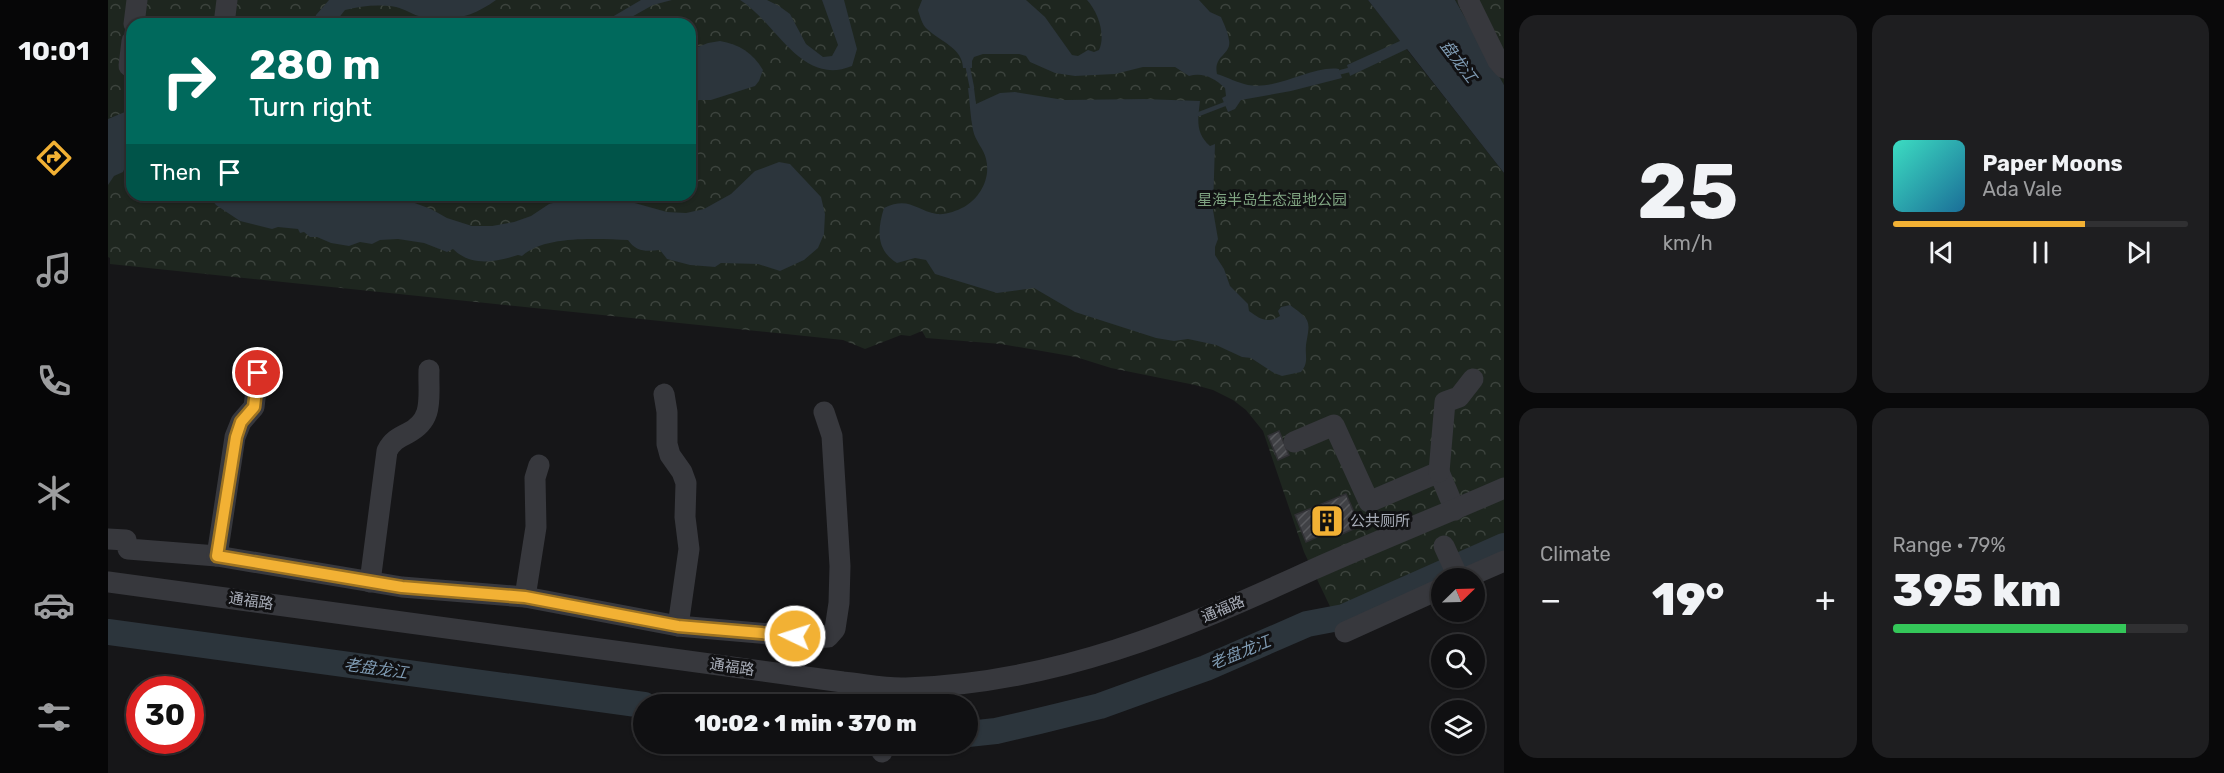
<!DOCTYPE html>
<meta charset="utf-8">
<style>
:root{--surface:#101012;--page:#1e1e20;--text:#f1f3f6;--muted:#9c9d9f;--line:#303032;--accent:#f2b134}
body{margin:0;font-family:Rubik,"Noto Sans SC",sans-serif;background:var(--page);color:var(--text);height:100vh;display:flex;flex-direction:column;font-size:22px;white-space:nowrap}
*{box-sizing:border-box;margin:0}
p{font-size:20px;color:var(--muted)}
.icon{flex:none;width:33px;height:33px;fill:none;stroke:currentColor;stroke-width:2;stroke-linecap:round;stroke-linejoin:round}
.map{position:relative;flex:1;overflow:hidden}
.side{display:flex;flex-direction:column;gap:15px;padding:15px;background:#09090a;width:720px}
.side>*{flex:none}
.top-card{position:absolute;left:18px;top:18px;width:570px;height:183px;border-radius:18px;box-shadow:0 2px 4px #0004,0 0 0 2px var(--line);background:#00695c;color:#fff;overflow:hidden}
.needle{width:39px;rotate:67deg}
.controls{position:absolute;left:1323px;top:568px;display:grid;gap:12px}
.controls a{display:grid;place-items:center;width:54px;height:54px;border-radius:50%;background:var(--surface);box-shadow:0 2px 4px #0004,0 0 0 2px var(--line);font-size:30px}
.speed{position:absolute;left:18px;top:676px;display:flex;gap:12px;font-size:30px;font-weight:700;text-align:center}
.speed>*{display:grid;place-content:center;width:78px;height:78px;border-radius:50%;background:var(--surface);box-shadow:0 2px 4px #0004,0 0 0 2px var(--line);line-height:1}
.speed .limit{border:9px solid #d22;background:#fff;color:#111}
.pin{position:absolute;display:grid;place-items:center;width:51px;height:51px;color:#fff;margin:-26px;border:3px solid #fff;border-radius:50%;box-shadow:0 2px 6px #0007}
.me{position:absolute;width:66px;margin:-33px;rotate:274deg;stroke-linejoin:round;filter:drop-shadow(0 0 4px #0008)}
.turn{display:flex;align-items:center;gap:21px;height:126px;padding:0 24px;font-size:27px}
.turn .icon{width:78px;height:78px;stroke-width:2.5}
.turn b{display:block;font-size:42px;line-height:51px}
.then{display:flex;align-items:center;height:57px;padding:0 24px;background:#0003;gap:12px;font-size:22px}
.big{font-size:45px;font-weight:800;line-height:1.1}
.side .card{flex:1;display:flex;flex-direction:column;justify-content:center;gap:9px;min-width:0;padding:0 21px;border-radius:18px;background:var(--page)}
.side .dial{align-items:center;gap:0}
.dial b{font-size:78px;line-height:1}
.song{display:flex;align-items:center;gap:18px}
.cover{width:72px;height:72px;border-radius:9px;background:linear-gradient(135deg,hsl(170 70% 55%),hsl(200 70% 35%))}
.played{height:6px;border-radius:3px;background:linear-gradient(90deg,var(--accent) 65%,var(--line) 65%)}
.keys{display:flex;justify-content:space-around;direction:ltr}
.heat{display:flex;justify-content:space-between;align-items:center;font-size:33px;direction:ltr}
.charge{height:9px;border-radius:4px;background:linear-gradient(90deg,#34c759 79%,var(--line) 0)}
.side .tiles{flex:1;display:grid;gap:15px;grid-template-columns:repeat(2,1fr)}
.trip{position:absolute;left:525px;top:694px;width:345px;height:60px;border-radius:30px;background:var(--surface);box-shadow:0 2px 4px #0004,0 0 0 2px var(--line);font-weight:800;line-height:60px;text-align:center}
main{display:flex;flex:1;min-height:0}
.dock{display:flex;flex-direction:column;width:108px;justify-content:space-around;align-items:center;background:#060607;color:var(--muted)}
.dock .icon{width:42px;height:42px}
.dock .current{color:var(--accent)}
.dock b{font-size:27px;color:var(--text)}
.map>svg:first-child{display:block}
.forest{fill:url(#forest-crowns);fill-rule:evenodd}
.water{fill:#2c353c}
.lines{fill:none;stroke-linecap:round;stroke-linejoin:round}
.stream{stroke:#2c353c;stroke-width:4.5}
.river{stroke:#2c353c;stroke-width:26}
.building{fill:url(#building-hatch);stroke:#303034;stroke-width:1.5}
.minor{stroke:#37383d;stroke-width:21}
.route-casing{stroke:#9d7322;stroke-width:15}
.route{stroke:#f2b134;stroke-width:10}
.labels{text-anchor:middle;stroke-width:6;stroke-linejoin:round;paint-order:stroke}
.park-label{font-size:15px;fill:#7fa381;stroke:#111113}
.poi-label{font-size:15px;fill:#a8adb8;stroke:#111113;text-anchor:start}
.street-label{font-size:15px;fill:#a8adb8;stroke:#111113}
.water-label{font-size:16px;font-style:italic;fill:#7f9bb3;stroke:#111113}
</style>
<main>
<nav class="dock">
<b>10:01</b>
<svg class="icon current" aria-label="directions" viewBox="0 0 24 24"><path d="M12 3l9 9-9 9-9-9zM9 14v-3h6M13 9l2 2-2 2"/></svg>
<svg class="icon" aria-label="music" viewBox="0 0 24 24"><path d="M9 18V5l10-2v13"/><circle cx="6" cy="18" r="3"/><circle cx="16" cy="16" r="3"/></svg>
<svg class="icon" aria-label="phone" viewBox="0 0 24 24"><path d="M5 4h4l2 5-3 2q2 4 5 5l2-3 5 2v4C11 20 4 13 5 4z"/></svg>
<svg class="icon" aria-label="climate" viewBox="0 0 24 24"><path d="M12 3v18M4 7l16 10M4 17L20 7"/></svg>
<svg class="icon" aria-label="car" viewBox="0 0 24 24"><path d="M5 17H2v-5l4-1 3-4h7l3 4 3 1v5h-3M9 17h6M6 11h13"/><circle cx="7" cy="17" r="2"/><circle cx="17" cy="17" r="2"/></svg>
<svg class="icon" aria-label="filters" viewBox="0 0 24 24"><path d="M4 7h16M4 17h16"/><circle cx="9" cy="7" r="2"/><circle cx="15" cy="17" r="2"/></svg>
</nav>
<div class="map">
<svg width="1396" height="773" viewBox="0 0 1396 773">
<defs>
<pattern id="forest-crowns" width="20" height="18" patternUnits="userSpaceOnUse" patternTransform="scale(1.5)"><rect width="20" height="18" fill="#1e261f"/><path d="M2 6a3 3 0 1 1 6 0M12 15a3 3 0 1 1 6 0" fill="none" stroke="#3c433d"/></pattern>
<pattern id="building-hatch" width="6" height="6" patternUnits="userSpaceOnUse" patternTransform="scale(1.5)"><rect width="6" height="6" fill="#404145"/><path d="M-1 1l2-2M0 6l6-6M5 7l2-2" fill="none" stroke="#595a5e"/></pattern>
</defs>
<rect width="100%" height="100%" fill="#161618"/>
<g class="forest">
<path d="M 0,0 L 1260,0 L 1396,173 L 1396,546 L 1236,617 L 1228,619 L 1196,552 L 1155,431 L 1138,410 L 1125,400 L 1105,390 L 1087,385 L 1003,368 L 968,357 L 893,344 L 818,338 L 814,331 L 802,336 L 793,335 L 757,349 L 735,340 L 2,264 L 2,258 L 0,257 ZM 24,24 L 582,24 L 582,195 L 24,195 Z"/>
<path d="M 1347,0 L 1396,0 L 1396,85 L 1388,75 Z"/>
</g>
<g class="water">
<path d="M 221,0 L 388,0 C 365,17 341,23 314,17 C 305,15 297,9 288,7 C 271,4 253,6 237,10 L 226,24 L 205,24 L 208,15 Z"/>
<path d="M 533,0 L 564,0 L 545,5 L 511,24 L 503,24 L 499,20 Z"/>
<path d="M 632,0 L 659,0 L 671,6 L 682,14 L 698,44 L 715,57 L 724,56 L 730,45 L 714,0 L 736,0 L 749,49 L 744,66 C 693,87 669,23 632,0 Z"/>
<path d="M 814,0 L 918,0 L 937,17 L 964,55 L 970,56 L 980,50 L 986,52 L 991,50 C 998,35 990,12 979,0 L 1091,0 L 1102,12 L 1113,17 C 1116,24 1120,32 1121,40 C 1124,55 1105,55 1109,74 C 1119,77 1130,83 1140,85 C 1172,90 1204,65 1231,69 L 1234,78 L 1183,91 L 1133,100 L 1127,109 L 1120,112 L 1114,98 L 1118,96 L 1117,88 C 1106,78 1095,72 1081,76 L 1067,67 L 1035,67 L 1007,74 L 967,76 L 947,73 L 922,62 L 918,56 L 911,54 L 875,54 L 866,57 L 864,61 L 864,68 L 855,68 C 855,48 830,40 819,29 C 814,25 812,16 810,10 Z"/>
<path d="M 1260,0 L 1347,0 L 1396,85 L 1396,173 L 1299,49 L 1242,76 L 1239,65 L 1292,41 Z"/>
<path d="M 612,41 C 631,44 645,53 655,70 L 651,81 L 647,86 L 603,100 L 582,100 L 582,50 L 600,43 Z"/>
<path d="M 860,88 L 866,88 L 868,104 L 892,93 L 907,92 L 956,100 L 1036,99 L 1092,101 C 1090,119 1087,133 1102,146 L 1107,144 L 1105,210 L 1110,239 L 1107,247 L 1107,255 L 1116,269 L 1122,286 L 1140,304 L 1141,311 C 1152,319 1159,324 1172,316 L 1170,311 L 1173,307 L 1182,305 C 1204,321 1202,321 1198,345 C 1197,357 1201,362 1193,372 L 1174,376 L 1166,373 L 1143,358 L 1134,357 L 1108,345 L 1080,339 L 1066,341 L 1048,338 L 967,312 L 926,288 L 889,293 L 876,289 L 827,274 L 818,260 L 807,258 L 789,263 C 768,250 769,230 776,208 C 801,196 807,210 829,214 C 838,215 848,211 856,207 C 872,198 883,178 878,159 C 876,149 867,141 865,130 C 862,116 862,102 860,88 Z"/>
<path d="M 24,109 L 24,174 L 18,165 L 15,172 L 6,176 L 0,185 L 0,119 Z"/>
<path d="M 671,162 L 682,164 L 713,197 L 717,214 L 716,234 L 710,248 L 696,260 L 672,271 L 650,264 L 613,263 L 607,267 L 582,265 L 559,259 L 552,250 C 539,251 529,253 520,240 C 489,239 437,235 414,256 L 410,255 C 388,262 363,267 345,249 L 339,252 L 316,243 L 290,239 L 272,240 L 264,244 L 252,242 L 241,246 L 223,243 L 209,237 L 202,237 L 196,232 L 192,233 L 190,229 L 170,227 L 164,229 L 132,221 L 108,205 L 100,195 L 285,195 L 323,209 L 339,218 L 364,226 L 384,226 L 406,222 L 423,216 L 441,204 L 472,196 L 498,195 L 559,212 L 578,213 L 596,209 L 623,194 L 647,171 Z"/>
</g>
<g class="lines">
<g class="stream">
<path d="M 860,68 L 864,88"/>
<path d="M 1233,72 L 1241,70"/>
<path d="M 1091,114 L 1117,104"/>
</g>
<g class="river">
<path d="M 0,632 L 536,705"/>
<path d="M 860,734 L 888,731 L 931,721 L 992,706 L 1039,689 L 1098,668 L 1199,624 L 1236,617 L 1396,546"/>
</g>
</g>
<g class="building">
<path d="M 1171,431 L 1181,455 L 1170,460 L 1160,436 Z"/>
<path d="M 1238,494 L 1252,526 L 1234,534 L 1231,527 L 1198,542 L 1187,515 Z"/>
</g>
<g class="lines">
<g class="minor">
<path d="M 1360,0 L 1390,61 L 1396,68"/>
<path d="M 26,24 L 29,0"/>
<path d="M 116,24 L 119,0"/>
<path d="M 21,66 L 24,41"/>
<path d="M 556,394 L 559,412 L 559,444 L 562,455 L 574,472 L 578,483 L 577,517 L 581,549 L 570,626"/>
<path d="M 1186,442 L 1226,425 L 1261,502 L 1331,472 L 1347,510"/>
<path d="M 1331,472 L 1337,402 L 1351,397 L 1365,379"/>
<path d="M 0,539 L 18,540 L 20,549 L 109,556 L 294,587 L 417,597 L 570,626 L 707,638 L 720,637 L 727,629 L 731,603 L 732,566 L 724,436 L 716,412"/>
<path d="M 1336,546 L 1351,579"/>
<path d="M 109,556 L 127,437 L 133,422 L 146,407 L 150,373"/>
<path d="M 1355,579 L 1396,561"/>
<path d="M 0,582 L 735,682 C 756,684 778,689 798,688 C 947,683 1072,631 1204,570 C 1267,542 1332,516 1396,488"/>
<path d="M 262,582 L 279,451 C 284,441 290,438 300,433 C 327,419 320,397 321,370"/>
<path d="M 417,597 L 428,527 L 427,478 L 431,465"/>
<path d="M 1237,632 L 1334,588"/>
<path d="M 773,744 L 774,752"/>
</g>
</g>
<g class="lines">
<defs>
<path id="route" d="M 150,373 L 146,407 L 133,422 L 128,437 L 109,556 L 294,587 L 417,597 L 570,626 L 687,636"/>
</defs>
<use href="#route" class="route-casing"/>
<use href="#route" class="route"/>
</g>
<defs>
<symbol id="building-square" viewBox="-11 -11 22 22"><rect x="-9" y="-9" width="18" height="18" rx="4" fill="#f2b134" stroke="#111113"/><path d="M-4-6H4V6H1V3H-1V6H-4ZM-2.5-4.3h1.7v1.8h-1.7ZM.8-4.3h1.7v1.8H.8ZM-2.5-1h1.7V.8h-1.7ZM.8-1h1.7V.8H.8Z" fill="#111"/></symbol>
</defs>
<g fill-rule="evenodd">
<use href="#building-square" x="1200" y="502" width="38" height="38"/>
</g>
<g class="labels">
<g class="park-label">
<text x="1164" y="205">星海半岛生态湿地公园</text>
</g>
<g class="poi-label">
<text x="1242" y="526">公共厕所</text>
</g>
<g class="street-label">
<text transform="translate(143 601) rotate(8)" y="5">通福路</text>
<text transform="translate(1115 609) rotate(-23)" y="5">通福路</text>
<text transform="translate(624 667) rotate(8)" y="5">通福路</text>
</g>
<g class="water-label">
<text transform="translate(1351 61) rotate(53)" y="6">盘龙江</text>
<text transform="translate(1132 652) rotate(-22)" y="6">老盘龙江</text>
<text transform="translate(268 668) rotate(8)" y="6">老盘龙江</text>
</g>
</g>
</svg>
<div class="controls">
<a><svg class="needle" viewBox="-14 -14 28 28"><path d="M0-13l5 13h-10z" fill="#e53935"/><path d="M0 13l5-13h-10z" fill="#9c9d9f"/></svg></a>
<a><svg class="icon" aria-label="search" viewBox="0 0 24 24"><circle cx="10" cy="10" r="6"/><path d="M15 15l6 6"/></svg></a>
<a><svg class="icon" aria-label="layers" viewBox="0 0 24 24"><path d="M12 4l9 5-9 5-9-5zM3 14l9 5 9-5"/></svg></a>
</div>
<div class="speed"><div class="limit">30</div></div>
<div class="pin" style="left:150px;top:373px;background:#d93025"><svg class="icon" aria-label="arrive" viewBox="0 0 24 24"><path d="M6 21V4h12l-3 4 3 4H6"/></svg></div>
<svg class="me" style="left:687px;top:636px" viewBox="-20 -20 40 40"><circle r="17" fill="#f2b134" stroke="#fff" stroke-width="3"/><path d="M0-11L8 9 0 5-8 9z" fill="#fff"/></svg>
<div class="trip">10:02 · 1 min · 370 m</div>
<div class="top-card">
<div class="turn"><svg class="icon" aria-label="right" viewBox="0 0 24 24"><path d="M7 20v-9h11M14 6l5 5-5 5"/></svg><div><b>280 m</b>Turn right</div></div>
<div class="then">Then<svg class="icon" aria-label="arrive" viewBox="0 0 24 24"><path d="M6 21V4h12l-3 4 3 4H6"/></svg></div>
</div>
</div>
<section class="side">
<div class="tiles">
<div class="card dial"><b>25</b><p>km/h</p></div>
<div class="card">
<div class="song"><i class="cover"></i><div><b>Paper Moons</b><p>Ada Vale</p></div></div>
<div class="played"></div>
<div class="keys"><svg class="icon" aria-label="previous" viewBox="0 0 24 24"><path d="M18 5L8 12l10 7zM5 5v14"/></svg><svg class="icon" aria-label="pause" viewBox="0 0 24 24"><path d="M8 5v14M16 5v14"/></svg><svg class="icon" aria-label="next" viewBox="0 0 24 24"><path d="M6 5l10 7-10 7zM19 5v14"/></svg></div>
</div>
<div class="card"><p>Climate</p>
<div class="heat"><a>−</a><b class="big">19°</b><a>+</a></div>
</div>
<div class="card"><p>Range · 79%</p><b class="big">395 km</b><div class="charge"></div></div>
</div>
</section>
</main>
